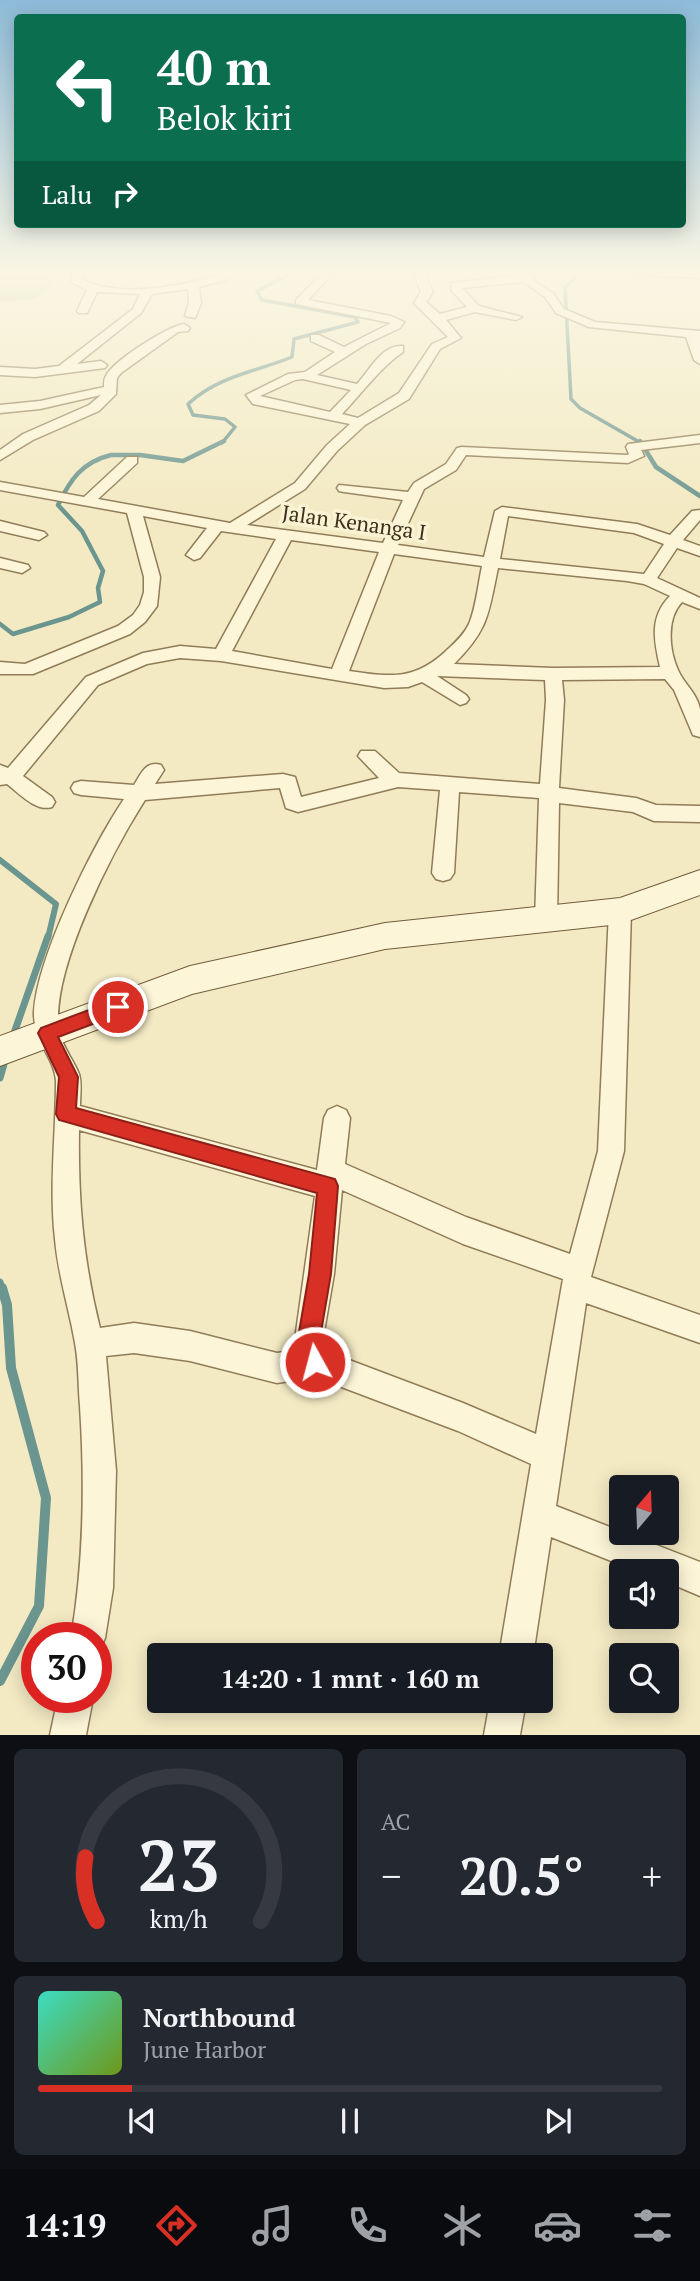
<!DOCTYPE html>
<html lang="id">
<meta charset="utf-8">
<style>
:root{--surface:#171b24;--page:#242831;--text:#f1f3f6;--muted:#9ea1a6;--line:#363941;--accent:#d93025}
body{margin:0;font-family:"PT Serif",serif;background:var(--page);color:var(--text);height:100vh;display:flex;flex-direction:column;font-size:26px;white-space:nowrap}
*{box-sizing:border-box;margin:0}
p{font-size:23px;color:var(--muted)}
.icon{flex:none;width:38px;height:38px;fill:none;stroke:currentColor;stroke-width:2;stroke-linecap:round;stroke-linejoin:round}
.map{position:relative;height:1735px;overflow:hidden}
.side{display:flex;flex-direction:column;gap:14px;padding:14px;background:#0d0f14;flex:1}
.side>*{flex:none}
.banner{position:absolute;left:14px;top:14px;width:672px;height:214px;border-radius:7px;box-shadow:0 4px 18px #0003;background:#0b6e4f;color:#fff;overflow:hidden}
.needle{width:46px;rotate:19deg}
.controls{position:absolute;left:609px;top:1475px;display:grid;gap:14px}
.controls a{display:grid;place-items:center;width:70px;height:70px;border-radius:7px;background:var(--surface);box-shadow:0 4px 18px #0003;font-size:35px}
.speed{position:absolute;left:21px;top:1622px;display:flex;gap:14px;font-size:35px;font-weight:700;text-align:center}
.speed>*{display:grid;place-content:center;width:91px;height:91px;border-radius:50%;background:var(--surface);box-shadow:0 4px 18px #0003;line-height:1}
.speed .limit{border:10px solid #d22;background:#fff;color:#111}
.pin{position:absolute;display:grid;place-items:center;width:60px;height:60px;color:#fff;margin:-30px;border:4px solid #fff;border-radius:50%;box-shadow:0 2px 7px #0007}
.me{position:absolute;width:77px;margin:-38px;rotate:353deg;stroke-linejoin:round;filter:drop-shadow(0 0 5px #0008)}
.turn{display:flex;align-items:center;gap:24px;height:147px;padding:0 28px;font-size:32px}
.turn .icon{width:91px;height:91px;stroke-width:2.5}
.turn b{display:block;font-size:49px;line-height:60px}
.then{display:flex;align-items:center;height:66px;padding:0 28px;background:#0003;gap:14px;font-size:26px}
.big{font-size:52px;font-weight:800;line-height:1.1}
.side .widget{flex:1;display:flex;flex-direction:column;justify-content:center;gap:10px;min-width:0;padding:0 24px;border-radius:10px;background:var(--page)}
.side .dial{align-items:center;gap:0}
.dial svg{height:182px;overflow:visible;fill:none;stroke:var(--line);stroke-width:7;stroke-linecap:round;text-anchor:middle}
.dial text{fill:var(--text);stroke:none}
.song{display:flex;align-items:center;gap:21px}
.cover{width:84px;height:84px;border-radius:10px;background:linear-gradient(135deg,hsl(170 70% 55%),hsl(80 70% 35%))}
.played{height:7px;border-radius:4px;background:linear-gradient(90deg,var(--accent) 15%,var(--line) 15%)}
.keys{display:flex;justify-content:space-around;direction:ltr}
.heat{display:flex;justify-content:space-between;align-items:center;font-size:38px;direction:ltr}
.side .tiles{flex:1;display:grid;gap:14px;grid-template-columns:1fr 1fr}
.widget:last-child{grid-column:span 2}
.trip{position:absolute;left:147px;top:1643px;width:406px;height:70px;border-radius:7px;background:var(--surface);box-shadow:0 4px 18px #0003;font-weight:800;line-height:70px;text-align:center}
.tab-bar{display:flex;height:112px;justify-content:space-around;align-items:center;background:#090b0e;color:var(--muted)}
.tab-bar .icon{width:49px;height:49px}
.tab-bar .active{color:var(--accent)}
.tab-bar b{font-size:32px;color:var(--text)}
.map>svg:first-child{display:block}
.green{fill:#c5d396}
.lines{fill:none;stroke-linecap:round;stroke-linejoin:round}
.stream-far4{stroke:#6b958f;stroke-width:3.5}
.stream-far3{stroke:#6b958f;stroke-width:4.5}
.stream-far2{stroke:#6b958f;stroke-width:6}
.stream-far1{stroke:#6b958f;stroke-width:7}
.stream{stroke:#6b958f;stroke-width:10}
.street-casing{stroke:#907c57;stroke-width:3}
.secondary-casing{stroke:#725c3b;stroke-width:2}
.street{fill:#fcf5d8;fill-rule:evenodd}
.secondary{fill:#fcf5d8;fill-rule:evenodd}
.route{fill:#d93025;stroke:#8d1f18;stroke-width:2}
.labels{text-anchor:middle;stroke-width:7;stroke-linejoin:round;paint-order:stroke}
.far-street-label{font-size:21px;fill:#3e311d;stroke:#f9f3d4}
</style>
<div class="map">
<svg width="700" height="1735" viewBox="0 0 700 1735">
<rect width="100%" height="100%" fill="#f3eac3"/>
<path class="green" d="M 0,271 L 47,271 L 56,285 L 33,300 L 0,301 Z"/>
<g class="lines">
<g class="stream-far4">
<path d="M 570,271 L 575,279 L 565,287 L 571,399 L 580,408 L 641,443"/>
<path d="M 222,443 L 235,427 L 225,419 L 193,415 L 188,404 C 218,376 255,372 292,357 L 294,339 L 358,322 L 355,317 L 262,300 L 257,291 L 296,271"/>
</g>
<g class="stream-far3">
<path d="M 640,441 L 656,467 L 700,496"/>
<path d="M 0,624 L 13,634 L 69,617 L 100,602 L 98,588 L 103,571 L 82,531 L 58,505 C 70,480 82,462 111,455 L 140,455 L 183,461 L 224,441"/>
</g>
<path class="stream-far2" d="M 0,860 L 56,904 L 48,938"/>
<g class="stream-far1">
<path d="M 13,1036 L 48,936"/>
<path d="M 0,1078 L 6,1057"/>
<path d="M 0,1282 L 2,1289"/>
</g>
<path class="stream" d="M 0,1681 L 39,1606 L 46,1498 L 11,1368 L 7,1305 L 2,1288"/>
<defs>
<g id="street">
<path d="M 73,271 L 83,271 L 81,279 C 115,296 163,289 199,280 C 214,277 226,270 241,271 L 226,280 L 199,287 L 201,303 L 195,318 L 185,316 L 189,303 L 188,289 L 152,294 L 141,313 L 77,364 L 101,361 L 107,365 L 105,368 L 35,377 L 0,375 L 0,367 L 35,369 L 59,366 L 133,309 L 140,294 L 97,292 L 87,313 L 79,313 L 77,311 L 87,290 L 71,282 Z"/>
<path d="M 324,271 L 335,271 L 308,300 L 391,316 L 404,322 L 400,328 L 366,344 L 317,375 L 357,384 C 370,370 382,344 403,346 L 403,352 C 383,365 360,395 342,414 L 358,418 L 399,393 L 432,344 L 448,337 L 414,303 L 421,292 L 413,271 L 423,271 L 433,292 L 426,302 L 440,314 L 467,307 L 451,290 L 452,283 L 519,275 L 516,271 L 527,271 L 538,284 L 553,293 L 564,309 L 595,322 L 700,331 L 700,364 L 694,360 L 686,337 L 589,327 L 556,313 L 545,297 L 524,282 L 462,288 L 479,306 L 522,317 L 516,320 L 475,312 L 446,320 L 461,338 L 440,349 L 409,399 L 365,425 L 337,451 L 305,489 L 247,525 L 383,543 L 403,500 L 344,492 L 339,491 L 337,488 L 339,485 L 408,492 L 414,483 L 446,464 L 457,448 L 462,447 L 627,455 L 629,454 L 626,447 L 628,444 L 700,435 L 700,443 L 641,450 L 644,456 L 628,463 L 466,455 L 456,470 L 424,489 L 398,545 L 484,557 L 495,511 L 502,507 L 637,524 L 670,535 L 692,511 L 700,510 L 700,520 L 683,540 L 700,546 L 700,556 L 677,548 L 657,578 L 700,598 L 700,609 L 682,602 C 666,619 669,650 678,670 C 684,684 697,693 700,709 C 700,717 700,728 700,737 L 693,735 L 674,690 L 665,679 L 562,680 L 564,700 L 559,788 L 636,798 L 656,805 L 700,806 L 700,822 L 654,821 L 633,812 L 559,803 L 557,920 L 554,926 L 546,929 L 538,926 L 535,920 L 539,798 L 459,792 L 454,873 L 450,879 L 443,881 L 436,879 L 432,873 L 440,790 L 398,787 L 298,812 L 286,808 L 280,788 L 145,800 C 113,850 50,971 59,1030 C 61,1045 73,1059 79,1074 C 82,1083 80,1096 80,1106 L 317,1170 L 324,1118 L 328,1110 L 337,1106 L 346,1110 L 350,1118 L 345,1164 L 466,1217 L 570,1254 L 598,1151 L 609,911 L 612,905 L 620,902 L 628,905 L 631,911 L 624,1151 L 591,1277 L 700,1315 L 700,1343 L 586,1303 L 556,1506 L 700,1562 L 700,1596 L 667,1582 L 667,1572 L 639,1572 L 551,1537 L 533,1656 L 499,1656 L 531,1464 L 458,1431 L 315,1377 L 277,1383 L 190,1361 L 134,1353 L 106,1356 L 116,1471 L 113,1588 L 105,1638 L 100,1650 L 96,1652 L 96,1638 L 71,1638 C 84,1561 85,1484 80,1406 C 78,1385 79,1364 75,1343 C 69,1308 58,1275 55,1239 C 49,1186 56,1134 56,1081 C 55,1058 33,1042 34,1012 C 37,957 93,845 124,799 L 81,795 L 74,793 L 71,788 L 74,783 L 81,781 L 134,785 C 141,774 146,760 161,765 L 164,770 L 155,784 L 283,774 L 295,777 L 301,797 L 379,778 L 358,756 L 361,751 L 375,751 L 399,773 L 540,784 L 546,700 L 545,680 L 437,676 L 466,695 L 469,699 L 466,703 L 460,705 L 422,682 L 408,687 L 384,688 L 221,661 L 180,658 L 147,664 L 98,685 L 23,776 L 52,797 L 55,802 L 52,807 C 36,812 20,794 7,784 L 0,785 L 0,765 L 8,768 L 86,677 L 143,653 L 180,646 L 216,649 L 276,539 L 221,531 L 200,558 L 194,560 L 186,555 L 207,528 L 143,516 L 160,577 L 157,606 L 145,622 L 130,634 L 33,674 L 0,674 L 0,662 L 25,664 L 118,626 L 133,615 L 140,605 L 144,592 L 144,577 L 127,513 L 0,490 L 0,482 L 84,497 L 127,457 L 137,457 L 137,463 L 98,499 L 230,523 L 295,483 L 327,445 L 350,424 L 253,404 L 246,395 L 288,374 L 305,372 L 335,352 L 311,341 L 311,335 L 319,335 L 344,347 L 391,323 L 296,304 L 296,300 ZM 295,380 L 303,379 L 351,390 L 330,412 L 260,396 ZM 508,516 L 634,533 L 664,544 L 644,574 L 500,559 ZM 291,540 L 379,552 L 332,669 L 232,651 ZM 394,554 L 482,566 C 478,585 476,607 469,624 C 464,634 457,641 448,649 C 415,681 391,677 349,671 ZM 498,568 L 627,581 L 644,584 L 670,596 C 649,617 654,641 660,667 L 553,668 L 454,664 C 489,629 488,615 498,568 ZM 79,1130 L 315,1196 L 296,1332 L 298,1350 L 277,1353 L 190,1331 L 134,1323 L 100,1328 C 83,1260 78,1200 79,1130 ZM 342,1190 L 463,1244 L 563,1279 L 536,1434 L 463,1403 L 328,1352 L 324,1332 L 334,1274 Z"/>
<path d="M 618,271 L 700,272 L 700,278 L 623,274 Z"/>
<path d="M 184,324 L 190,328 L 188,331 L 178,332 L 121,373 L 117,378 L 116,394 L 99,411 L 33,440 L 0,460 L 0,450 L 23,434 L 89,405 L 101,395 L 40,409 L 0,413 L 0,405 L 40,401 L 104,387 C 104,383 104,378 106,376 C 113,361 168,326 184,324 Z"/>
<path d="M 0,521 L 44,532 L 47,535 L 39,540 L 0,531 Z"/>
<path d="M 0,558 L 28,565 L 30,568 L 22,573 L 0,568 Z"/>
<path d="M 58,1698 L 93,1698 L 86,1735 L 50,1735 Z"/>
<path d="M 490,1701 L 526,1701 L 520,1735 L 484,1735 Z"/>
</g>
<path id="secondary" d="M 700,870 L 700,895 L 620,924 L 385,949 L 192,994 L 0,1066 L 0,1036 L 190,966 L 385,923 L 620,898 Z"/>
</defs>
<use href="#street" class="street-casing"/>
<use href="#secondary" class="secondary-casing"/>
<use href="#street" class="street"/>
<use href="#secondary" class="secondary"/>
</g>
<linearGradient id="sky" x2="0" y2="1"><stop stop-color="#8dbbd8"/><stop offset="0.53" stop-color="#faf6e4"/><stop offset="1" stop-color="#faf6e4" stop-opacity="0"/></linearGradient>
<rect width="700" height="514" fill="url(#sky)"/>
<path class="route" d="M 118,999 L 125,1001 L 127,1007 L 125,1012 L 58,1037 L 78,1077 L 76,1108 L 335,1179 L 338,1186 L 331,1274 L 321,1332 L 326,1362 L 323,1370 L 315,1374 L 307,1370 L 299,1332 L 309,1274 L 317,1193 L 59,1120 L 56,1114 L 59,1077 L 38,1033 L 41,1028 Z"/>
<g class="labels">
<g class="far-street-label">
<text transform="translate(354 523) rotate(8)" y="7">Jalan Kenanga I</text>
</g>
</g>
</svg>
<div class="controls">
<a><svg class="needle" viewBox="-14 -14 28 28"><path d="M0-13l5 13h-10z" fill="#e53935"/><path d="M0 13l5-13h-10z" fill="#9ea1a6"/></svg></a>
<a><svg class="icon" aria-label="sound" viewBox="0 0 24 24"><path d="M4 9h4l5-4v14l-5-4H4zM17 9q2 3 0 6"/></svg></a>
<a><svg class="icon" aria-label="search" viewBox="0 0 24 24"><circle cx="10" cy="10" r="6"/><path d="M15 15l6 6"/></svg></a>
</div>
<div class="speed"><div class="limit">30</div></div>
<div class="pin" style="left:118px;top:1007px;background:#d93025"><svg class="icon" aria-label="arrive" viewBox="0 0 24 24"><path d="M6 21V4h12l-3 4 3 4H6"/></svg></div>
<svg class="me" style="left:315px;top:1362px" viewBox="-20 -20 40 40"><circle r="17" fill="#d93025" stroke="#fff" stroke-width="3"/><path d="M0-11L8 9 0 5-8 9z" fill="#fff"/></svg>
<div class="trip">14:20 · 1 mnt · 160 m</div>
<div class="banner">
<div class="turn"><svg class="icon" aria-label="left" viewBox="0 0 24 24"><path d="M17 20v-9H6M10 6l-5 5 5 5"/></svg><div><b>40 m</b>Belok kiri</div></div>
<div class="then">Lalu<svg class="icon" aria-label="right" viewBox="0 0 24 24"><path d="M7 20v-9h11M14 6l5 5-5 5"/></svg></div>
</div>
</div>
<section class="side">
<div class="tiles">
<div class="widget dial"><svg viewBox="0 0 100 80">
<path d="M14 69A42 42 0 1 1 86 69"/>
<path d="M14 69A42 42 0 0 1 9 41" stroke="#d93025"/>
<text x="50" y="56" font-size="32" font-weight="700">23</text>
<text x="50" y="72" font-size="11">km/h</text>
</svg></div>
<div class="widget"><p>AC</p>
<div class="heat"><a>−</a><b class="big">20.5°</b><a>+</a></div>
</div>
<div class="widget">
<div class="song"><i class="cover"></i><div><b>Northbound</b><p>June Harbor</p></div></div>
<div class="played"></div>
<div class="keys"><svg class="icon" aria-label="previous" viewBox="0 0 24 24"><path d="M18 5L8 12l10 7zM5 5v14"/></svg><svg class="icon" aria-label="pause" viewBox="0 0 24 24"><path d="M8 5v14M16 5v14"/></svg><svg class="icon" aria-label="next" viewBox="0 0 24 24"><path d="M6 5l10 7-10 7zM19 5v14"/></svg></div>
</div>
</div>
</section>
<nav class="tab-bar">
<b>14:19</b>
<svg class="icon active" aria-label="directions" viewBox="0 0 24 24"><path d="M12 3l9 9-9 9-9-9zM9 14v-3h6M13 9l2 2-2 2"/></svg>
<svg class="icon" aria-label="music" viewBox="0 0 24 24"><path d="M9 18V5l10-2v13"/><circle cx="6" cy="18" r="3"/><circle cx="16" cy="16" r="3"/></svg>
<svg class="icon" aria-label="phone" viewBox="0 0 24 24"><path d="M5 4h4l2 5-3 2q2 4 5 5l2-3 5 2v4C11 20 4 13 5 4z"/></svg>
<svg class="icon" aria-label="climate" viewBox="0 0 24 24"><path d="M12 3v18M4 7l16 10M4 17L20 7"/></svg>
<svg class="icon" aria-label="car" viewBox="0 0 24 24"><path d="M5 17H2v-5l4-1 3-4h7l3 4 3 1v5h-3M9 17h6M6 11h13"/><circle cx="7" cy="17" r="2"/><circle cx="17" cy="17" r="2"/></svg>
<svg class="icon" aria-label="filters" viewBox="0 0 24 24"><path d="M4 7h16M4 17h16"/><circle cx="9" cy="7" r="2"/><circle cx="15" cy="17" r="2"/></svg>
</nav>
